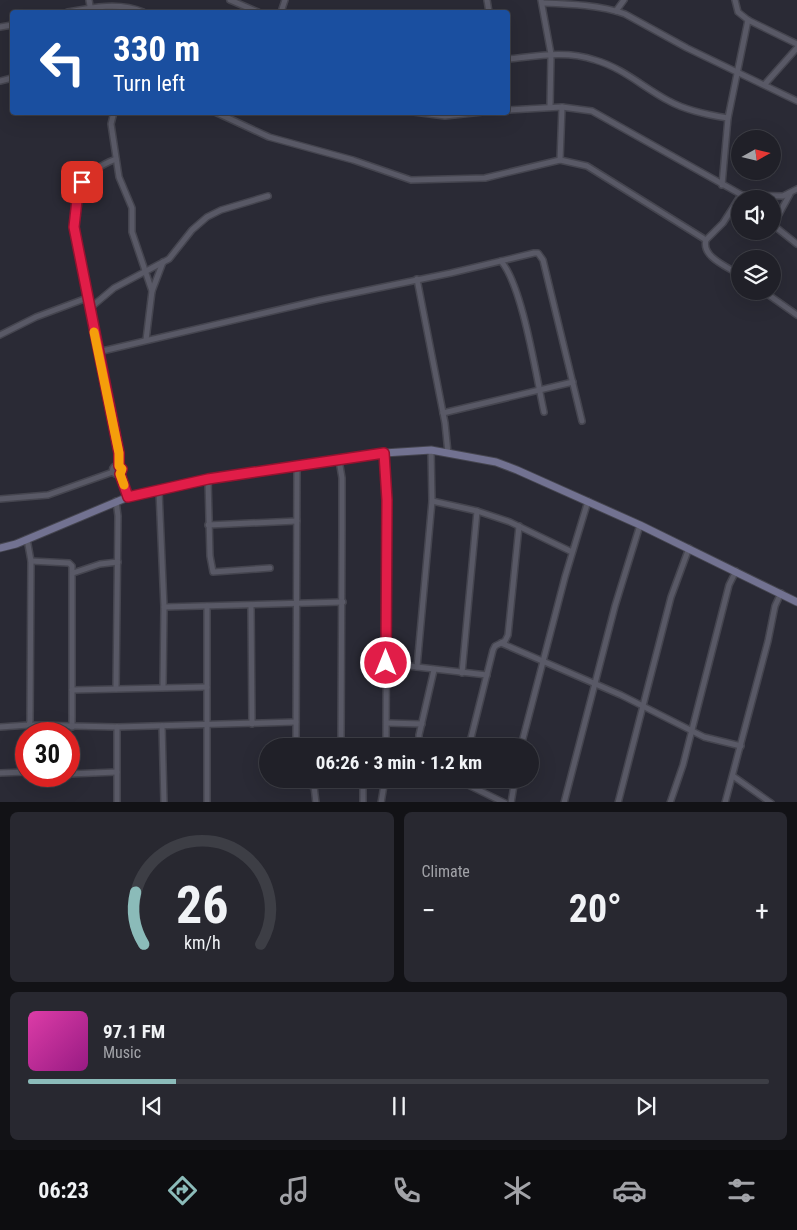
<!DOCTYPE html>
<meta charset="utf-8">
<style>
:root{--surface:#202028;--page:#282830;--text:#f1f3f6;--muted:#a2a3a8;--line:#3d3e45;--accent:#8bbbb9}
body{margin:0;font-family:"Roboto Condensed",sans-serif;background:var(--page);color:var(--text);height:100vh;display:flex;flex-direction:column;font-size:19px;white-space:nowrap}
*{box-sizing:border-box;margin:0}
p{font-size:16px;color:var(--muted)}
.icon{flex:none;width:28px;height:28px;fill:none;stroke:currentColor;stroke-width:2;stroke-linecap:round;stroke-linejoin:round}
.map{position:relative;height:802px;overflow:hidden}
.panel{display:flex;flex-direction:column;gap:10px;padding:10px;background:#121216;flex:1}
.panel>*{flex:none}
.banner{position:absolute;left:10px;top:10px;width:500px;height:105px;border-radius:5px;box-shadow:0 5px 20px #0002,0 0 0 1px var(--line);background:#1a4fa0;color:#fff;overflow:hidden}
.needle{width:32px;rotate:82deg}
.buttons{position:absolute;left:731px;top:130px;display:grid;gap:10px}
.buttons a{display:grid;place-items:center;width:50px;height:50px;border-radius:50%;background:var(--surface);box-shadow:0 5px 20px #0002,0 0 0 1px var(--line);font-size:25px}
.speed{position:absolute;left:15px;top:722px;display:flex;gap:10px;font-size:25px;font-weight:700;text-align:center}
.speed>*{display:grid;place-content:center;width:65px;height:65px;border-radius:50%;background:var(--surface);box-shadow:0 5px 20px #0002,0 0 0 1px var(--line);line-height:1}
.speed .limit{border:8px solid #d22;background:#fff;color:#111}
.pin{position:absolute;display:grid;place-items:center;width:42px;height:42px;color:#fff;margin:-21px;border-radius:10px;box-shadow:0 2px 8px #0006}
.me{position:absolute;width:55px;margin:-28px;rotate:0deg;stroke-linejoin:round;filter:drop-shadow(0 0 4px #0008)}
.turn{display:flex;align-items:center;gap:18px;height:105px;padding:0 20px;font-size:22px}
.turn .icon{width:65px;height:65px;stroke-width:2.5}
.turn b{display:block;font-size:35px;line-height:42px}
.big{font-size:38px;font-weight:700;line-height:1.1}
.panel .tile{flex:1;display:flex;flex-direction:column;justify-content:center;gap:8px;min-width:0;padding:0 18px;border-radius:8px;background:var(--page)}
.panel .dial{align-items:center;gap:0}
.dial svg{height:130px;overflow:visible;fill:none;stroke:var(--line);stroke-width:7;stroke-linecap:round;text-anchor:middle}
.dial text{fill:var(--text);stroke:none}
.song{display:flex;align-items:center;gap:15px}
.cover{width:60px;height:60px;border-radius:8px;background:linear-gradient(135deg,hsl(320 70% 55%),hsl(310 70% 35%))}
.played{height:5px;border-radius:2px;background:linear-gradient(90deg,var(--accent) 20%,var(--line) 20%)}
.keys{display:flex;justify-content:space-around;direction:ltr}
.heat{display:flex;justify-content:space-between;align-items:center;font-size:28px;direction:ltr}
.panel .tiles{flex:1;display:grid;gap:10px;grid-template-columns:1fr 1fr}
.tile:last-child{grid-column:span 2}
.trip{position:absolute;left:259px;top:738px;width:280px;height:50px;border-radius:25px;background:var(--surface);box-shadow:0 5px 20px #0002,0 0 0 1px var(--line);font-weight:700;line-height:50px;text-align:center}
.menu{display:flex;height:80px;justify-content:space-around;align-items:center;background:#0d0d10;color:var(--muted)}
.menu .icon{width:35px;height:35px}
.menu .current{color:var(--accent)}
.menu b{font-size:22px;color:var(--text)}
.map>svg:first-child{display:block}
.lines{fill:none;stroke-linecap:round;stroke-linejoin:round}
.street-casing{stroke:#45454f;stroke-width:8}
.secondary-casing{stroke:#45454f;stroke-width:9}
.street{stroke:#595966;stroke-width:5}
.secondary{stroke:#727291;stroke-width:7}
.route-casing{stroke:#92132f;stroke-width:12}
.route{stroke:#e11d48;stroke-width:9}
.slow{stroke:#f59e0b;stroke-width:9}
</style>
<div class="map">
<svg width="797" height="803" viewBox="0 0 797 803">
<rect width="100%" height="100%" fill="#2a2a35"/>
<g class="lines">
<defs>
<g id="street">
<path d="M 89,0 L 91,12"/>
<path d="M 230,0 L 258,12"/>
<path d="M 487,0 L 489,12"/>
<path d="M 541,0 L 551,54 L 550,107"/>
<path d="M 735,0 L 738,12 L 748,20 L 797,44"/>
<path d="M 542,3 C 569,4 600,5 625,14 L 687,48 L 797,101"/>
<path d="M 616,11 L 624,0"/>
<path d="M 68,12 C 93,7 120,2 143,12"/>
<path d="M 281,12 L 285,0"/>
<path d="M 0,27 L 12,25"/>
<path d="M 508,59 C 537,56 566,50 595,60 C 623,68 644,88 669,101 C 687,111 708,115 728,118"/>
<path d="M 0,81 L 12,78"/>
<path d="M 765,84 L 797,48"/>
<path d="M 508,110 L 562,107 L 592,111 L 742,195"/>
<path d="M 114,112 L 111,124 L 119,177 L 132,208 L 132,232 L 152,291"/>
<path d="M 215,112 L 269,137 L 353,160 L 411,180 L 485,178 L 560,160 L 587,166 L 706,240"/>
<path d="M 414,112 L 445,116 L 482,112"/>
<path d="M 116,159 C 82,172 78,188 73,221 L 119,453 L 119,466"/>
<path d="M 560,160 L 562,107"/>
<path d="M 722,185 L 728,118 L 748,20"/>
<path d="M 790,194 L 773,225 L 797,244"/>
<path d="M 501,261 C 523,287 536,376 544,412"/>
<path d="M 740,275 C 728,267 701,257 706,240 L 723,223 L 741,195 L 783,196 L 797,189"/>
<path d="M 417,279 L 445,423 L 448,453"/>
<path d="M 763,291 L 797,315"/>
<path d="M 89,309 L 114,288 L 169,259 L 192,230 L 207,217 L 221,210 L 268,196"/>
<path d="M 0,335 L 36,317 L 87,298"/>
<path d="M 146,340 L 152,291 L 163,262"/>
<path d="M 98,352 L 320,300 L 451,273 L 534,253 L 538,253 L 543,260 L 582,421"/>
<path d="M 443,413 L 573,382"/>
<path d="M 384,453 L 387,500 L 386,746"/>
<path d="M 339,460 L 342,478 L 342,529 L 341,739"/>
<circle cx="117" cy="470" r="4.5"/>
<path d="M 120,474 L 128,497"/>
<path d="M 208,479 L 210,556 L 213,572 L 270,568"/>
<path d="M 159,491 L 164,607 L 163,687"/>
<path d="M 0,499 L 48,495 L 113,472"/>
<path d="M 116,501 L 118,516 L 116,689"/>
<path d="M 432,501 L 477,511 L 510,522 L 572,552"/>
<path d="M 208,525 L 297,521"/>
<path d="M 31,561 L 69,563 L 72,566 L 72,727"/>
<path d="M 73,573 L 100,564 L 118,562"/>
<path d="M 251,605 L 252,724"/>
<path d="M 207,606 L 207,803"/>
<path d="M 164,607 L 343,602"/>
<path d="M 501,643 L 621,695 L 704,737 L 741,746"/>
<path d="M 386,663 L 417,667 L 432,501 L 431,450"/>
<path d="M 417,667 L 487,675"/>
<path d="M 462,673 L 477,511"/>
<path d="M 72,690 L 207,687"/>
<path d="M 387,723 L 422,724"/>
<path d="M 29,725 L 117,727 L 296,722"/>
<path d="M 162,726 L 164,803"/>
<path d="M 0,727 L 29,725 L 30,721 L 31,561 L 27,539"/>
<path d="M 296,746 L 297,466"/>
<path d="M 419,746 L 419,735 L 434,670"/>
<path d="M 469,746 L 493,650 L 495,646 L 505,641 L 508,635 L 519,526"/>
<path d="M 521,746 L 565,577 L 588,501"/>
<path d="M 0,773 L 26,772"/>
<path d="M 69,774 L 117,772"/>
<path d="M 733,776 L 771,803"/>
<path d="M 297,779 L 300,783 L 314,786 L 316,803"/>
<path d="M 453,779 L 461,779"/>
<path d="M 466,784 L 505,803"/>
<path d="M 363,788 L 363,803"/>
<path d="M 117,803 L 117,727"/>
<path d="M 381,803 L 385,779"/>
<path d="M 511,803 L 515,779"/>
<path d="M 564,803 L 615,606 L 640,525"/>
<path d="M 618,803 L 671,597 L 689,548"/>
<path d="M 670,803 L 683,765 L 729,585 L 736,571"/>
<path d="M 725,803 L 768,641 L 775,606 L 781,593"/>
</g>
<path id="secondary" d="M 0,548 L 16,544 L 128,497 L 208,479 L 384,453 L 431,450 L 496,462 L 517,470 L 640,525 L 797,602"/>
</defs>
<use href="#street" class="street-casing"/>
<use href="#secondary" class="secondary-casing"/>
<use href="#street" class="street"/>
<use href="#secondary" class="secondary"/>
</g>
<g class="lines">
<defs>
<path id="route" d="M 82,182 L 78,191 L 74,227 L 119,453 L 119,466 L 122,469 L 120,474 L 128,497 L 208,479 L 384,453 L 387,500 L 386,663"/>
</defs>
<use href="#route" class="route-casing"/>
<use href="#route" class="route"/>
<path class="slow" d="M 94,332 L 119,453 L 119,466 L 122,469 L 120,474 L 124,485"/>
</g>
</svg>
<div class="buttons">
<a><svg class="needle" viewBox="-14 -14 28 28"><path d="M0-13l5 13h-10z" fill="#e53935"/><path d="M0 13l5-13h-10z" fill="#a2a3a8"/></svg></a>
<a><svg class="icon" aria-label="sound" viewBox="0 0 24 24"><path d="M4 9h4l5-4v14l-5-4H4zM17 9q2 3 0 6"/></svg></a>
<a><svg class="icon" aria-label="layers" viewBox="0 0 24 24"><path d="M12 4l9 5-9 5-9-5zM3 14l9 5 9-5"/></svg></a>
</div>
<div class="speed"><div class="limit">30</div></div>
<div class="pin" style="left:82px;top:182px;background:#d93025"><svg class="icon" aria-label="arrive" viewBox="0 0 24 24"><path d="M6 21V4h12l-3 4 3 4H6"/></svg></div>
<svg class="me" style="left:386px;top:663px" viewBox="-20 -20 40 40"><circle r="17" fill="#e11d48" stroke="#fff" stroke-width="3"/><path d="M0-11L8 9 0 5-8 9z" fill="#fff"/></svg>
<div class="trip">06:26 · 3 min · 1.2 km</div>
<div class="banner">
<div class="turn"><svg class="icon" aria-label="left" viewBox="0 0 24 24"><path d="M17 20v-9H6M10 6l-5 5 5 5"/></svg><div><b>330 m</b>Turn left</div></div>
</div>
</div>
<section class="panel">
<div class="tiles">
<div class="tile dial"><svg viewBox="0 0 100 80">
<path d="M14 69A42 42 0 1 1 86 69"/>
<path d="M14 69A42 42 0 0 1 9 37" stroke="#8bbbb9"/>
<text x="50" y="56" font-size="32" font-weight="700">26</text>
<text x="50" y="72" font-size="11">km/h</text>
</svg></div>
<div class="tile"><p>Climate</p>
<div class="heat"><a>−</a><b class="big">20°</b><a>+</a></div>
</div>
<div class="tile">
<div class="song"><i class="cover"></i><div><b>97.1 FM</b><p>Music</p></div></div>
<div class="played"></div>
<div class="keys"><svg class="icon" aria-label="previous" viewBox="0 0 24 24"><path d="M18 5L8 12l10 7zM5 5v14"/></svg><svg class="icon" aria-label="pause" viewBox="0 0 24 24"><path d="M8 5v14M16 5v14"/></svg><svg class="icon" aria-label="next" viewBox="0 0 24 24"><path d="M6 5l10 7-10 7zM19 5v14"/></svg></div>
</div>
</div>
</section>
<nav class="menu">
<b>06:23</b>
<svg class="icon current" aria-label="directions" viewBox="0 0 24 24"><path d="M12 3l9 9-9 9-9-9zM9 14v-3h6M13 9l2 2-2 2"/></svg>
<svg class="icon" aria-label="music" viewBox="0 0 24 24"><path d="M9 18V5l10-2v13"/><circle cx="6" cy="18" r="3"/><circle cx="16" cy="16" r="3"/></svg>
<svg class="icon" aria-label="phone" viewBox="0 0 24 24"><path d="M5 4h4l2 5-3 2q2 4 5 5l2-3 5 2v4C11 20 4 13 5 4z"/></svg>
<svg class="icon" aria-label="climate" viewBox="0 0 24 24"><path d="M12 3v18M4 7l16 10M4 17L20 7"/></svg>
<svg class="icon" aria-label="car" viewBox="0 0 24 24"><path d="M5 17H2v-5l4-1 3-4h7l3 4 3 1v5h-3M9 17h6M6 11h13"/><circle cx="7" cy="17" r="2"/><circle cx="17" cy="17" r="2"/></svg>
<svg class="icon" aria-label="filters" viewBox="0 0 24 24"><path d="M4 7h16M4 17h16"/><circle cx="9" cy="7" r="2"/><circle cx="15" cy="17" r="2"/></svg>
</nav>
